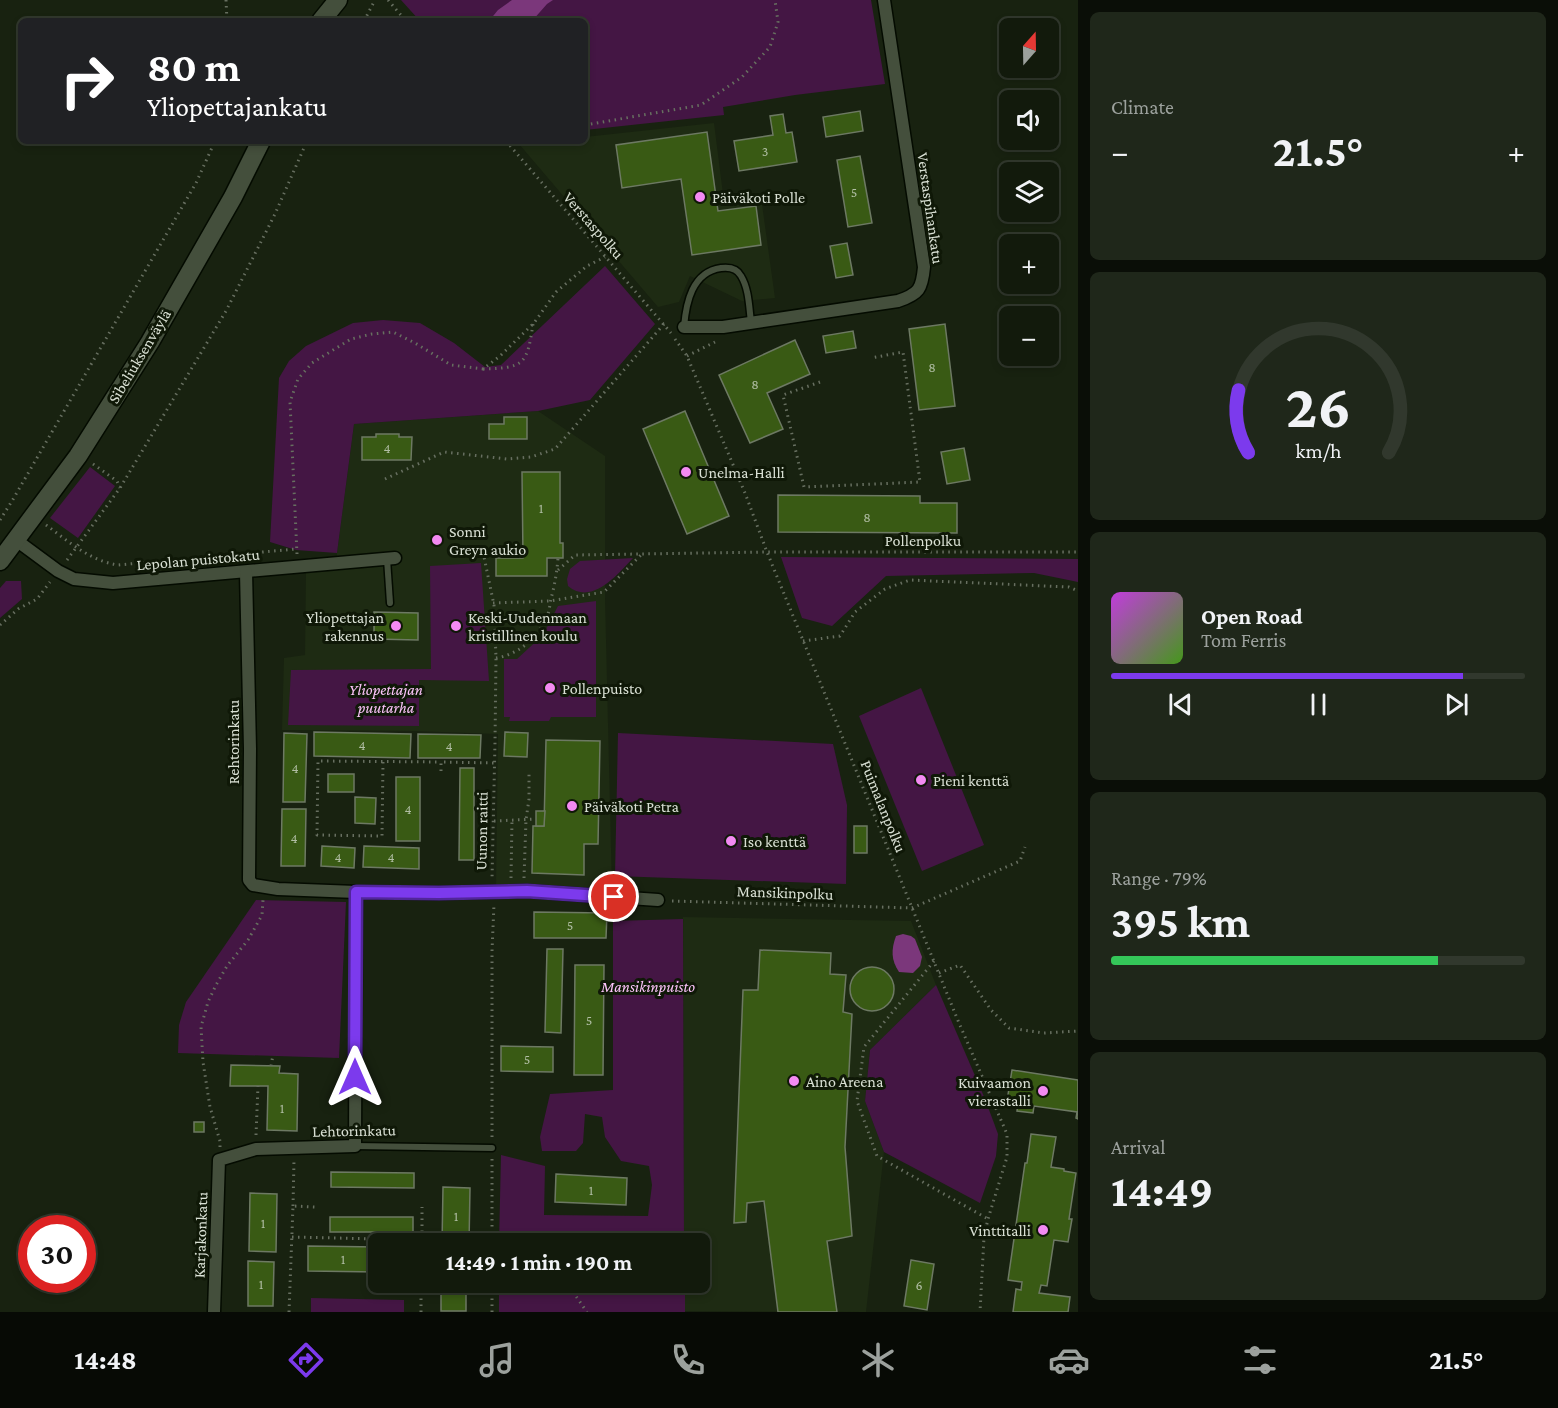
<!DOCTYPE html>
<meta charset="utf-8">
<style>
:root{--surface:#121a0c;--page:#1f271a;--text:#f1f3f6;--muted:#9ca19d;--line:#31382d;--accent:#7c3aed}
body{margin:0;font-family:"Crimson Pro",serif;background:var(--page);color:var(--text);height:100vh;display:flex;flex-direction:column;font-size:22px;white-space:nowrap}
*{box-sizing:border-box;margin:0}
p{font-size:20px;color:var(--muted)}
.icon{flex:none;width:33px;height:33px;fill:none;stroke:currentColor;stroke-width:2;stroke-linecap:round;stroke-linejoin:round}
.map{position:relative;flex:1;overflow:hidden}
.drawer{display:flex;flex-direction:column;gap:12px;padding:12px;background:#0a0e07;width:480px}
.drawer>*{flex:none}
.banner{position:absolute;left:18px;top:18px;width:570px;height:126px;border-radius:9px;box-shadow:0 3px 9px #0003,0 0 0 2px var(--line);background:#202124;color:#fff;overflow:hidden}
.needle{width:39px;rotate:20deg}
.tools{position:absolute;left:999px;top:18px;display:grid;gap:12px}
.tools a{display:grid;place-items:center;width:60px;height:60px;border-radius:9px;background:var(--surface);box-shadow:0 3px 9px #0003,0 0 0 2px var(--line);font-size:30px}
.speed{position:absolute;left:18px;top:1215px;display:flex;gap:12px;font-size:30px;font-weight:700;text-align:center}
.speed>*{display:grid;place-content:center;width:78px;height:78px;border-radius:50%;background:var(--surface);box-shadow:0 3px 9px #0003,0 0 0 2px var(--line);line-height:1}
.speed .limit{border:9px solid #d22;background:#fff;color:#111}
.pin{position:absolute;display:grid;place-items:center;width:51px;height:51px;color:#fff;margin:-26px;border:3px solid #fff;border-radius:50%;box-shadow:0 2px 6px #0007}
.me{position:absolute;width:66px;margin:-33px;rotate:0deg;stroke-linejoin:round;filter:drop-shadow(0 0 4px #0008)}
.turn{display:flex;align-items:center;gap:21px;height:126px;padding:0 30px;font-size:27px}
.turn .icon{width:78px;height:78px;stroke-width:2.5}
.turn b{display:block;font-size:42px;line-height:51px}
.big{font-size:45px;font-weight:700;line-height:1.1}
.drawer .card{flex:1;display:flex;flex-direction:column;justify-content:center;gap:9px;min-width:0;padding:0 21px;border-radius:9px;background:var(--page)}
.drawer .dial{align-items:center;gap:0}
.dial svg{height:156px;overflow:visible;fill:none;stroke:var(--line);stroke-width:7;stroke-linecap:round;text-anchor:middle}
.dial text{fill:var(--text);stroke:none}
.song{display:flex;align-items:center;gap:18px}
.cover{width:72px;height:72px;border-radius:9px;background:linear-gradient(135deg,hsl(290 70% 55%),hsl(100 70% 35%))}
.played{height:6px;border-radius:3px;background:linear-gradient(90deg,var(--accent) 85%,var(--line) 85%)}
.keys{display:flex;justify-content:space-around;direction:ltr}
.heat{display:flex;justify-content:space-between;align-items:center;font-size:33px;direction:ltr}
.charge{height:9px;border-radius:4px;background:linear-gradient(90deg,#34c759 79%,var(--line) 0)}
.trip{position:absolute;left:368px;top:1233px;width:342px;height:60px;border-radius:9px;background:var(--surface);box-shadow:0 3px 9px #0003,0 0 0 2px var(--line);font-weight:700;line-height:60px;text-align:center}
.tabs{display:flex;height:96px;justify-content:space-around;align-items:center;background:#070a05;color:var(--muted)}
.tabs .icon{width:42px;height:42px}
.tabs .current{color:var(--accent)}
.tabs b{font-size:27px;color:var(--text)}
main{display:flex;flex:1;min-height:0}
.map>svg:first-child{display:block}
.built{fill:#1e2b13}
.green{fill:#441644}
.water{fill:#7b377b}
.building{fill:#395a14;stroke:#6d7963;stroke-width:1.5}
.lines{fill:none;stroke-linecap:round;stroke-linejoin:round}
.lane-casing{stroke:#040b00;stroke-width:9}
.street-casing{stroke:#040b00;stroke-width:15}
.secondary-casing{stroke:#040b00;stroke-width:21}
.path{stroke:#676f60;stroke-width:3;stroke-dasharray:1.5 4.5;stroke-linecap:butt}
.lane{stroke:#444f3c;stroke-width:6}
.street{stroke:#444f3c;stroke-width:12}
.secondary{stroke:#444f3c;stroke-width:18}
.route-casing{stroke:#51269a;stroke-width:15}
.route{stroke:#7c3aed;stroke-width:10}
.poi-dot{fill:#f38af2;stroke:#0f1807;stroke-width:2}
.labels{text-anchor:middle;stroke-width:6;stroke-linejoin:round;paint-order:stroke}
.number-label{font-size:14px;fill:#b1bea4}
.poi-label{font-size:16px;fill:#d9e0d4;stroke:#0f1807;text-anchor:start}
.street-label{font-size:16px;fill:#d9e0d4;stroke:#0f1807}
.park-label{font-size:16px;font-style:italic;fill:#fdc4fb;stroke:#0f1807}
</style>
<main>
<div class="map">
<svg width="1078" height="1312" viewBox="0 0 1078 1312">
<rect width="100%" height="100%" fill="#182210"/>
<g class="built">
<path d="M 714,123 L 724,202 L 761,197 L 775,298 L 742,301 L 690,276 L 679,302 L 658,307 L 519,144 L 549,141 L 585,141 L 585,137 Z"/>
<path d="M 538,411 L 605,456 L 605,598 L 612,890 L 496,889 L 498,734 L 412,731 L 282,730 L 284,658 L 305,655 L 306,572 L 337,565 L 337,553 L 354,424 Z"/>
<path d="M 683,917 L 911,921 L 936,985 L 870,1050 L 865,1101 L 884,1152 L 866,1312 L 685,1311 L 685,1283 L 699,1282 L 699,1244 L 684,1243 Z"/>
</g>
<g class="green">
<path d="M 401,0 L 871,0 L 885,84 L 795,95 L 723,107 L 724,115 L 585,130 L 585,21 L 420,21 Z"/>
<path d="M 605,266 L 655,324 L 590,400 L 538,411 L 354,424 L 337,553 L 296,550 L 270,542 L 279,378 L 289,361 L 306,346 L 353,323 L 383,320 L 420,323 L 454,343 L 485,367 L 501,365 Z"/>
<path d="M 90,467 L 115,486 L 78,538 L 50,518 Z"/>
<path d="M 781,557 L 1078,559 L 1078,582 L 1034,573 L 886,576 L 832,626 L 802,618 Z"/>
<path d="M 633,558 C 618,574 592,606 568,586 L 567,579 L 570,569 L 580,561 Z"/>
<path d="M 481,563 L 489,681 L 419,680 L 419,726 L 288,725 L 291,670 L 431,669 L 430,566 Z"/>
<path d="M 6,581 L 21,581 L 22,599 L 0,618 L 0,588 Z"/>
<path d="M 596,601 L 596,717 L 551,717 L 549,721 L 509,721 L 510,717 L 504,717 L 504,659 L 517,659 L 543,635 L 558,606 Z"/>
<path d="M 921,688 L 984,845 L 922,871 L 859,716 Z"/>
<path d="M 618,733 L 833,744 L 847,805 L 846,884 L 615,876 Z"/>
<path d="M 256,900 L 346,902 L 339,1058 L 178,1053 L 179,1025 L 186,1002 Z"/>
<path d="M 683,919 L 684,1243 L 499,1243 L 501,1155 L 545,1166 L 544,1215 L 648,1216 L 652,1185 L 649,1166 L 621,1161 L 605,1137 L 602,1117 L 585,1114 L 583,1143 L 576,1151 L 542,1151 L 540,1137 L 550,1094 L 613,1090 L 613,921 Z"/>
<path d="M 936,985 L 985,1099 L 998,1134 L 996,1156 L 980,1203 L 884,1152 L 865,1101 L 870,1050 Z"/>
<rect x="499" y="1283" width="186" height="29"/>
<path d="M 311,1298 L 404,1300 L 404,1312 L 311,1312 Z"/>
</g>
<g class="water">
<path d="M 512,0 L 553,0 L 547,4 L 532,21 L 489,21 L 498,10 Z"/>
<path d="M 903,934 L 911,936 L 915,939 L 922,957 L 920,966 L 913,973 L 899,972 C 891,960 891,950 896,936 Z"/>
</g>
<g class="building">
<path d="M 860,111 L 863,131 L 826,137 L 823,117 Z"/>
<path d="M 783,114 L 786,133 L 792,132 L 797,162 L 739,171 L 734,141 L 773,135 L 770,116 Z"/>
<path d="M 707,132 L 718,211 L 756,206 L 761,245 L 692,255 L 681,179 L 622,188 L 616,145 Z"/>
<path d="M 860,156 L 872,223 L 848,227 L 837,160 Z"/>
<path d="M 847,243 L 853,275 L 836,278 L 830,246 Z"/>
<path d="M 945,324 L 955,406 L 919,410 L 909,329 Z"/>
<path d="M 853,331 L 856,348 L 826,353 L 823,336 Z"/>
<path d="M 795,340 L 810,374 L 767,393 L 783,429 L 750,443 L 719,375 Z"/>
<path d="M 685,411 L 729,516 L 687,534 L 643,429 Z"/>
<path d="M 504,417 L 527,417 L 527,439 L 489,439 L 489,424 L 504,424 Z"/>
<path d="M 376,434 L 399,434 L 399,437 L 412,437 L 411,460 L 362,460 L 362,437 L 376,437 Z"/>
<path d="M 964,448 L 970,480 L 947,484 L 941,452 Z"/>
<path d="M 522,472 L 560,472 L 560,543 L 563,543 L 563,558 L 547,558 L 547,576 L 496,576 L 496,558 L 523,558 Z"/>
<path d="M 778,495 L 920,496 L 920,503 L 957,503 L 957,533 L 778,532 Z"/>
<path d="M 374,612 L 418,613 L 418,640 L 374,639 Z"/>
<path d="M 314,732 L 411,734 L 410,758 L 314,756 Z"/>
<path d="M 505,732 L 528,733 L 527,757 L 504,756 Z"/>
<path d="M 284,733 L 307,734 L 305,802 L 283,802 Z"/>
<path d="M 418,734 L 481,735 L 480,758 L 418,758 Z"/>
<path d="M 546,740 L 600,741 L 598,844 L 584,844 L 584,875 L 532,873 L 533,826 L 544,826 Z"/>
<path d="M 460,768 L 474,768 L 474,860 L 459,860 Z"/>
<rect x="328" y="774" width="26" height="18"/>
<rect x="396" y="777" width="24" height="64"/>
<path d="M 355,797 L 376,798 L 375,824 L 355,823 Z"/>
<path d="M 282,809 L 306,809 L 305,866 L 281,866 Z"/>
<path d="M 536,811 L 545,811 L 544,826 L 536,826 Z"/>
<rect x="854" y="826" width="13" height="27"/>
<path d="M 322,846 L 355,848 L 354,868 L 321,866 Z"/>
<path d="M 364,846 L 419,848 L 419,869 L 363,867 Z"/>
<path d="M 534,912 L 607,913 L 606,938 L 534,938 Z"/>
<path d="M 547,949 L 563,949 L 561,1033 L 545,1032 Z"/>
<path d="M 760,950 L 831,953 L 830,974 L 846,975 L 843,1012 L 852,1014 L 845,1147 L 852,1236 L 827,1241 L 837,1312 L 778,1312 L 764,1201 L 747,1203 L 746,1222 L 734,1223 L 743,990 L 758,990 Z"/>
<path d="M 575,965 L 604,965 L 603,1075 L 574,1075 Z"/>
<circle cx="872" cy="989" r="22"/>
<path d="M 501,1046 L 553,1047 L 553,1072 L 501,1071 Z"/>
<path d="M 231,1065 L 280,1066 L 279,1073 L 298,1074 L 297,1131 L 267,1130 L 268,1086 L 230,1086 Z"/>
<path d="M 1012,1070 L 1078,1080 L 1078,1119 L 1076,1118 L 1077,1112 L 1034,1106 L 1033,1113 L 1017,1111 L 1018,1103 L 1007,1101 Z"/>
<rect x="194" y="1122" width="10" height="10"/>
<path d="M 1031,1134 L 1056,1137 L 1051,1167 L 1064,1169 L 1064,1171 L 1076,1173 L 1069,1219 L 1072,1219 L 1068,1242 L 1054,1240 L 1047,1286 L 1041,1285 L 1039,1293 L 1070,1297 L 1068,1312 L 1013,1312 L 1016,1289 L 1021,1290 L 1022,1282 L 1008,1280 L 1025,1163 L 1027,1163 Z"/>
<path d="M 331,1172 L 414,1173 L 414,1188 L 331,1187 Z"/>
<path d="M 556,1174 L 627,1178 L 626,1205 L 555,1202 Z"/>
<path d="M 443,1187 L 470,1188 L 469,1244 L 442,1244 Z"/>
<path d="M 250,1193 L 277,1194 L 276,1252 L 249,1251 Z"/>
<rect x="330" y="1217" width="83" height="15"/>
<path d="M 308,1246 L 378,1247 L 378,1272 L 308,1271 Z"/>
<path d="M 911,1260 L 934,1264 L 927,1310 L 904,1306 Z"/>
<path d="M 248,1261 L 274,1262 L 273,1306 L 248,1306 Z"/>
<rect x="441" y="1282" width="25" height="29"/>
</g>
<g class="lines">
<defs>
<g id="lane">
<path d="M 684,327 C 686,303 692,272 721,268 C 729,267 737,268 741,276 C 749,289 749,307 751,322"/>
<path d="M 387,559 L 390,603"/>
<path d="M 355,1146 L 492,1148"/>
</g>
<g id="street">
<path d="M 684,327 L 723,327 L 898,301 C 919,294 922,289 924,267 L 884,0"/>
<path d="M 16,540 L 58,571 L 74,579 L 113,583 L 395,558"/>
<path d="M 246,572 L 250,749 L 249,880 L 253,885 L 278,889 L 356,892 L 439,893 L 527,891 L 658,900"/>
<path d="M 214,1312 L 219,1160 L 256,1149 L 355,1146 L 356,892"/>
</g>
<g id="secondary">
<path d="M 321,21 L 338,0"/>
<path d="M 0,561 L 78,456 L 150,342 L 233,197 L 261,141"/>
</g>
</defs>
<use href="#lane" class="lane-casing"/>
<use href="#street" class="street-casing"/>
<use href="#secondary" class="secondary-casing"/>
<g class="path">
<path d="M 226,0 L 227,21"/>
<path d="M 388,0 L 406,21"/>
<path d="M 364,21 L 375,0"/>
<path d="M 585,125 L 701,105 L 742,77 L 770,47 L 778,22 L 775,0"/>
<path d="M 506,141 L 671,333"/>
<path d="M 675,339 L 687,356 L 745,493 L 767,552 L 959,1023 L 1007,1134 L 1007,1157 L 988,1219 L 984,1237 L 980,1312"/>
<path d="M 687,356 L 715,342"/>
<path d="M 483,369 C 525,368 527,364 533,324"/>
<path d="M 820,382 L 783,395 L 804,487 L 920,482 L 903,352 L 871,358"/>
<path d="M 93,464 L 117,481 L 120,488"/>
<path d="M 385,479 L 444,452 L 507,459 L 531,457 L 555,449 L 664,324"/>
<path d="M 0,520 L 12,501 L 196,183 L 215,141"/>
<path d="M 46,525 C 68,541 90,561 118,565 L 296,549"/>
<path d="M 497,551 L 513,551 L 514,555 L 519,554 L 523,550"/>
<path d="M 483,552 L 494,605 L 496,658 L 495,742 L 492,879"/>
<path d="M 297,554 L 290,402 L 298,379 L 312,363 L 351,339 L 372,334 L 393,332 L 415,343 L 451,365 L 483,369 L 500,356 L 534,323 L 556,292 L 587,266 L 605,257"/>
<path d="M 67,560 L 120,488 L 226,311 L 275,214 L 307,141"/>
<path d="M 558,570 L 575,555 L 767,552 L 1078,552"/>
<path d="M 493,603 L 550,601 L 604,592 L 642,554"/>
<path d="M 0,625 L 18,609 L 37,599 L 50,582"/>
<path d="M 803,641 L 840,636 L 855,612 L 885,589 L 910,580 L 1069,587 L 1078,591"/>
<path d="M 496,658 C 518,655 541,636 548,614 C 550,608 550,601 552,595 C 555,583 557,571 558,558"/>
<path d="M 383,762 L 382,836 L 317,835 L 318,761 L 441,762"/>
<path d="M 441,771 L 441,762 L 495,763"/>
<path d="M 494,821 L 536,819"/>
<path d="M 511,878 L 512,820"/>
<path d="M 524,878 L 526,820 L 529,799 L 529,772"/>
<path d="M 672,901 L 912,908 L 1020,861 L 1025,847"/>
<path d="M 934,961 L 864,1047 L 857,1101 L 877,1156 L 988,1219"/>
<path d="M 939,973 L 960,965 L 991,1010 L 1009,1028 L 1044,1033 L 1078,1031"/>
<path d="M 271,1066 L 273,1055"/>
<path d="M 256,1135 L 258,1086"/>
<path d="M 492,1137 L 492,951 L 494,904"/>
<path d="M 220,1147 L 220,1141 L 210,1107 L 203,1062 L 201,1027 L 208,1002 L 216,985 L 227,966 L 248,940 L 262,915 L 263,900"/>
<path d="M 492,1159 L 492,1244"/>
<path d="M 293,1206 L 294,1160"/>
<path d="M 292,1237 L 422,1240"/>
<path d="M 422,1244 L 422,1207"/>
<path d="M 566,1282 L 587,1312"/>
<path d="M 289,1312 L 293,1206 L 315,1207"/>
<path d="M 421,1312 L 421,1282"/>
<path d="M 492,1312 L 492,1282"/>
</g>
<use href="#lane" class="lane"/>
<use href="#street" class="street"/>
<use href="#secondary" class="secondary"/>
</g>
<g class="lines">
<defs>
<path id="route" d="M 355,1077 L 356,892 L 439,893 L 527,891 L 614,897"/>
</defs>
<use href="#route" class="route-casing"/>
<use href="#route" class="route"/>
</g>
<g class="poi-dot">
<circle cx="700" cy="197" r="6"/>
<circle cx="686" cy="472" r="6"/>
<circle cx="437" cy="540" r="6"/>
<circle cx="396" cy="626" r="6"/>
<circle cx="456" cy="626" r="6"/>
<circle cx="550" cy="688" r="6"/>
<circle cx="921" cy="780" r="6"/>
<circle cx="572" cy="806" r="6"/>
<circle cx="731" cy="841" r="6"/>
<circle cx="794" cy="1081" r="6"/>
<circle cx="1043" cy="1091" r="6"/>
<circle cx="1043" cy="1230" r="6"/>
</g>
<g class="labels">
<g class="number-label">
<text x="765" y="156">3</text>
<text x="854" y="197">5</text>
<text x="932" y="372">8</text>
<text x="755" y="389">8</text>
<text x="387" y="453">4</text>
<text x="541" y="513">1</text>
<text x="867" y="522">8</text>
<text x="362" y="750">4</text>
<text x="449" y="751">4</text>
<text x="295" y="773">4</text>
<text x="408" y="814">4</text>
<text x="294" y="843">4</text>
<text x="338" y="862">4</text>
<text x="391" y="862">4</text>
<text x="570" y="930">5</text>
<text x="589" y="1025">5</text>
<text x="527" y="1064">5</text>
<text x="282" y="1113">1</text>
<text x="591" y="1195">1</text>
<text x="456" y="1221">1</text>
<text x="263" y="1228">1</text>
<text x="343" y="1264">1</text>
<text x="261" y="1289">1</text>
<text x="919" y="1290">6</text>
</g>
<g class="poi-label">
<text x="712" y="203">Päiväkoti Polle</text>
<text x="698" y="478">Unelma-Halli</text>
<text x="449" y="537">Sonni<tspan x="449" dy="18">Greyn aukio</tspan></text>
<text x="384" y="623" text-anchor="end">Yliopettajan<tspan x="384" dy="18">rakennus</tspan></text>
<text x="468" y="623">Keski-Uudenmaan<tspan x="468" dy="18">kristillinen koulu</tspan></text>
<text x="562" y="694">Pollenpuisto</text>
<text x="933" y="786">Pieni kenttä</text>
<text x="584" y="812">Päiväkoti Petra</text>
<text x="743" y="847">Iso kenttä</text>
<text x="806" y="1087">Aino Areena</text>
<text x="1031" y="1088" text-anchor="end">Kuivaamon<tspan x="1031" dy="18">vierastalli</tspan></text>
<text x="1031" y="1236" text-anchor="end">Vinttitalli</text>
</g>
<g class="street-label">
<text transform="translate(931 208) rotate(82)" y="6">Verstaspihankatu</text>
<text transform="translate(594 225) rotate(49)" y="6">Verstaspolku</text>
<text transform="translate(139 356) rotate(-59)" y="6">Sibeliuksenväylä</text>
<text x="923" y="546">Pollenpolku</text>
<text transform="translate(198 559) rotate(-5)" y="6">Lepolan puistokatu</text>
<text transform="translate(233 742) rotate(-90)" y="6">Rehtorinkatu</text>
<text transform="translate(884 806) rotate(68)" y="6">Puimalanpolku</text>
<text transform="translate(481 831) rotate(-89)" y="6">Uunon raitti</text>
<text transform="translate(785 892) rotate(2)" y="6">Mansikinpolku</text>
<text transform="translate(354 1130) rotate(-1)" y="6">Lehtorinkatu</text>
<text transform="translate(200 1235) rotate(-88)" y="6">Karjakonkatu</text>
</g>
<g class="park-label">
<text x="386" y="695">Yliopettajan<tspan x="386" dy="18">puutarha</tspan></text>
<text x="648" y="992">Mansikinpuisto</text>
</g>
</g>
</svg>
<div class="tools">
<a><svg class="needle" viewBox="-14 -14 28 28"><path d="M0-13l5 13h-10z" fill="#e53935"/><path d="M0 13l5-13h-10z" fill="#9ca19d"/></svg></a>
<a><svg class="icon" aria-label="sound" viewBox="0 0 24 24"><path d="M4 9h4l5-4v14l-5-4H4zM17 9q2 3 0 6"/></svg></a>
<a><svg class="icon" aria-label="layers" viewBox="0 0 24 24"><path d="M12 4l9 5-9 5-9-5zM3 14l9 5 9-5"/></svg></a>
<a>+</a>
<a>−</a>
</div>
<div class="speed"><div class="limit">30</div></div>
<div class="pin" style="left:614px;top:897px;background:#d93025"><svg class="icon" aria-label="arrive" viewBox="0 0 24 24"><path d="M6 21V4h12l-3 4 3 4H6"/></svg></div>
<svg class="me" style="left:355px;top:1077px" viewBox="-20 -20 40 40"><path d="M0-17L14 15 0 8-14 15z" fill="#7c3aed" stroke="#fff" stroke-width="4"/></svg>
<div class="trip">14:49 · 1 min · 190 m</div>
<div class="banner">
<div class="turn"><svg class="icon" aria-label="right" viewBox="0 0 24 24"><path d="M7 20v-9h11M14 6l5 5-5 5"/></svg><div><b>80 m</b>Yliopettajankatu</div></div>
</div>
</div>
<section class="drawer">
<div class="card"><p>Climate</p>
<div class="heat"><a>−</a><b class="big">21.5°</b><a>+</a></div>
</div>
<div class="card dial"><svg viewBox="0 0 100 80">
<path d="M14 69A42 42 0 1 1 86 69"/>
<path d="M14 69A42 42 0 0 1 9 37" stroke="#7c3aed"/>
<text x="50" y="56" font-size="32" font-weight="700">26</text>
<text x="50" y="72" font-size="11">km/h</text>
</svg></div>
<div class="card">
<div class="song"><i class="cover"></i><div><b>Open Road</b><p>Tom Ferris</p></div></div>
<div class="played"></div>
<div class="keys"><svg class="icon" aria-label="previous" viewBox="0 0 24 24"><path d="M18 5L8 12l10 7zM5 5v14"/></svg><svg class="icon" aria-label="pause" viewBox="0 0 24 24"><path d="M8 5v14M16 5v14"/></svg><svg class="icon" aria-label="next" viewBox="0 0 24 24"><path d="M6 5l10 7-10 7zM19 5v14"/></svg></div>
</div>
<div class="card"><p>Range · 79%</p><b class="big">395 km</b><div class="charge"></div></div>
<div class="card"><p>Arrival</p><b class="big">14:49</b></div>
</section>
</main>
<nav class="tabs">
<b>14:48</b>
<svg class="icon current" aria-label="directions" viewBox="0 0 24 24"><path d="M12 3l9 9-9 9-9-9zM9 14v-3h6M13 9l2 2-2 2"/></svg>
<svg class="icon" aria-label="music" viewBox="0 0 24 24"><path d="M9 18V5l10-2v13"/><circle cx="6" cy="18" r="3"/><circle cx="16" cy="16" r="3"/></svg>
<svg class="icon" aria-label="phone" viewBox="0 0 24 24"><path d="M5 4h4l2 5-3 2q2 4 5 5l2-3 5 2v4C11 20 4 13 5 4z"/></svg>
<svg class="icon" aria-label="climate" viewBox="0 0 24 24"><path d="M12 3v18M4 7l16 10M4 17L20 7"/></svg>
<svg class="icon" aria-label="car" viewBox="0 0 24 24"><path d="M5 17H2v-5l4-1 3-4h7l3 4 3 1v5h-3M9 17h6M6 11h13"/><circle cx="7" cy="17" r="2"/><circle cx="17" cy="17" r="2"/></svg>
<svg class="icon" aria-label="filters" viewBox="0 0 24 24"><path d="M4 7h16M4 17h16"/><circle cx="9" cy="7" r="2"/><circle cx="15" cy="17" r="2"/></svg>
<b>21.5°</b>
</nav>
